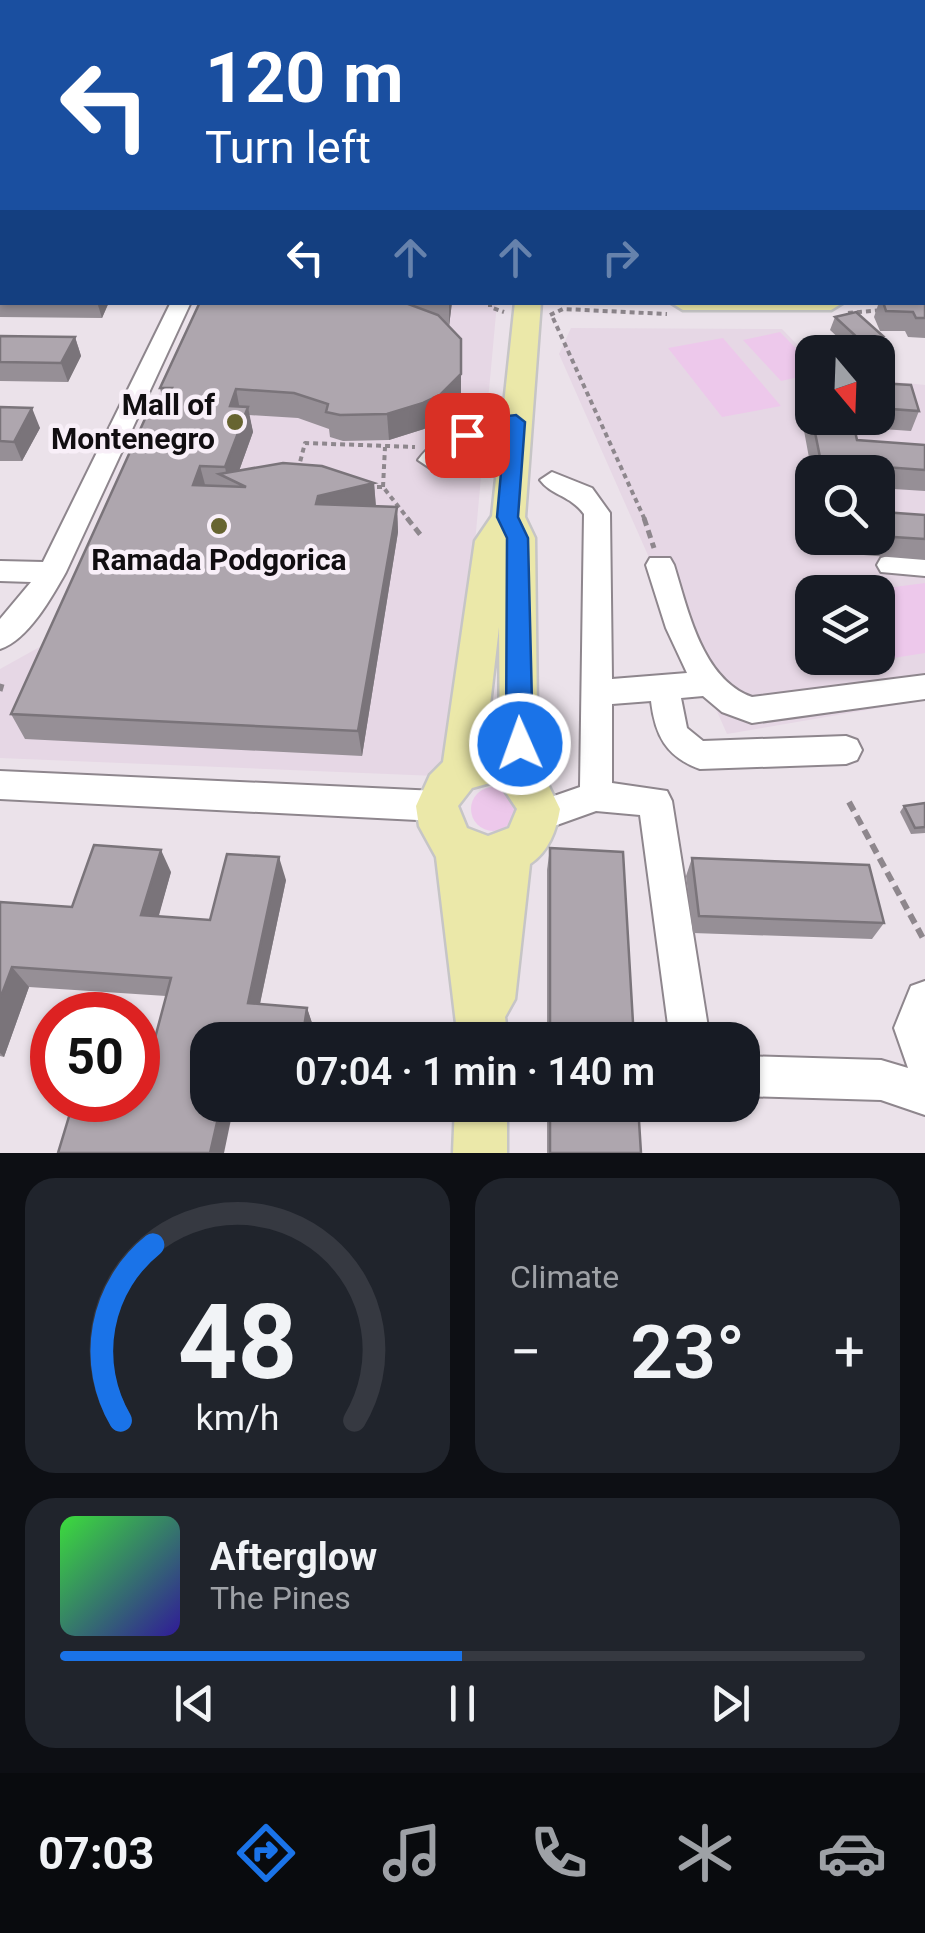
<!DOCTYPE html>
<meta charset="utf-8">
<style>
:root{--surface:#171b24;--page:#20242c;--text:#f1f3f6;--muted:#9ea1a6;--line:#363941;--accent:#1a73e8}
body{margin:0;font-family:Roboto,sans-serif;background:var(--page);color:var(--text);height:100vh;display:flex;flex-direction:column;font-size:38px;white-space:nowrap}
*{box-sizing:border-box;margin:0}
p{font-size:32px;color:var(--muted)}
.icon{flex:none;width:55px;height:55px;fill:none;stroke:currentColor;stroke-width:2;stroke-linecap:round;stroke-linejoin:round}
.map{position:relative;height:1153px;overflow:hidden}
.drawer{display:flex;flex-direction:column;gap:25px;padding:25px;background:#0d0f14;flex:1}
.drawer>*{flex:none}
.guide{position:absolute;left:0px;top:0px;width:925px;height:305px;box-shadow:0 2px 8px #0004;background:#1a4fa0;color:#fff;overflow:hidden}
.needle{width:65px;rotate:161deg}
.tools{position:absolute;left:795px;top:335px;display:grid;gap:20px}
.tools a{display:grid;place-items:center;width:100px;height:100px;border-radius:20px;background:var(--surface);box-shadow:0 2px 8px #0004;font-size:50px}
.speed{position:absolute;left:30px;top:992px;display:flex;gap:20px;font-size:50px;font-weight:700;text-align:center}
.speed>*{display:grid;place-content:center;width:130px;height:130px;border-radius:50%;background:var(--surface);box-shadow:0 2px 8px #0004;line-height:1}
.speed .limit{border:15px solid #d22;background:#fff;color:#111}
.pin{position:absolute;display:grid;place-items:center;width:85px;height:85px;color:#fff;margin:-42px;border-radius:20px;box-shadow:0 5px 15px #0006}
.me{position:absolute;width:110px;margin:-55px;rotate:358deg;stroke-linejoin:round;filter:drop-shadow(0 0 8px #0008)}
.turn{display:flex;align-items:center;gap:35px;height:210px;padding:0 40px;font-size:45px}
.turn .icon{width:130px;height:130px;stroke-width:2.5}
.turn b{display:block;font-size:70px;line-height:85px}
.lanes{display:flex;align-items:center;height:95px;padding:0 40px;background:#0003;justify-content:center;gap:50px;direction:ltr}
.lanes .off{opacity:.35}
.big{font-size:75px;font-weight:600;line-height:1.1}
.drawer .tile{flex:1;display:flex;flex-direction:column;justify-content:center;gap:15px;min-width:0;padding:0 35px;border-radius:30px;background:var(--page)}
.drawer .dial{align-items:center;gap:0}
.dial svg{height:260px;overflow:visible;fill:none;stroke:var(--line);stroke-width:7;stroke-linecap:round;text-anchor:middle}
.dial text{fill:var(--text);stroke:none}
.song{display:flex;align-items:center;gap:30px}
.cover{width:120px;height:120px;border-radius:15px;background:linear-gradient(135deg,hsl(120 70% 55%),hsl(250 70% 35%))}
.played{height:10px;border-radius:5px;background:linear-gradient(90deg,var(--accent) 50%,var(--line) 50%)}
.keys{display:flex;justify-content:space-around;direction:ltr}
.heat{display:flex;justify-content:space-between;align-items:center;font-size:55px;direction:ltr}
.drawer .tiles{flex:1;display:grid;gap:25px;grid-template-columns:1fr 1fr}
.tile:last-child{grid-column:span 2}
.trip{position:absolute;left:190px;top:1022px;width:570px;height:100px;border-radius:30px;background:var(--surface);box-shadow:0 2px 8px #0004;font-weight:600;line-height:100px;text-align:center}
.menu{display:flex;height:160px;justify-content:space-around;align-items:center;background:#090b0e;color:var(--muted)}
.menu .icon{width:70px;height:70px}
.menu .on{color:var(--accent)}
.menu b{font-size:45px;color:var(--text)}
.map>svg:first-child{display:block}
.built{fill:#e6d7e5;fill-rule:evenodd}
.green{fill:#edc8eb}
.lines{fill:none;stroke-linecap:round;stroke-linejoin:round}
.minor-casing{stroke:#8e868d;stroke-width:4}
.major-casing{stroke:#c6c5c6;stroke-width:5}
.path-far2{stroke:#8e878d;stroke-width:4;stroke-dasharray:5 4;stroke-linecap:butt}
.path-far1{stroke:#8e878d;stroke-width:5;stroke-dasharray:8 5;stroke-linecap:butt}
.path{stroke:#8e878d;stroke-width:6;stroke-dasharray:10 6;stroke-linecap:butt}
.minor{fill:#fff;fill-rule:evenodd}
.major{fill:#ebe8a9;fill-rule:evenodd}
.wall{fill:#968f96}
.shaded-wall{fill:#7a747a}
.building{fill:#aea6ae;stroke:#7a747a;stroke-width:2.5}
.route{fill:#1a73e8;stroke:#114b97;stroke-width:2.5}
.poi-dot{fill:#676430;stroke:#f8eff8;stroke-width:4}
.labels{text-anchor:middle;stroke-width:9;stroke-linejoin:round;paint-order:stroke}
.poi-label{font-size:30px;font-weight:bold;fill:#110e11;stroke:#f8eff8;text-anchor:end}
</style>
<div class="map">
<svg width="925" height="1153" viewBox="0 0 925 1153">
<rect width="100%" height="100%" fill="#ebe2ea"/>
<g class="built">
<path d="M 200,303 L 497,303 L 455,760 L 436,776 L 0,758 L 0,669 L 45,644 Z"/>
<path d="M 571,328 L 782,329 L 812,360 L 812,418 L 878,418 L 878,380 L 925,385 L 925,700 L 727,734 L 559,354 ZM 812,472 L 878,472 L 878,538 L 812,538 ZM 812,592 L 878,592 L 878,658 L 812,658 Z"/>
</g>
<g class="green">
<path d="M 780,332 L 812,365 L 812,374 L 781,381 L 743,340 Z"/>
<path d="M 723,338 L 781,406 L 722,417 L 668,348 Z"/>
<path d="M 925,583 L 925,653 L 843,666 L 839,658 L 878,658 L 878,592 L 856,592 Z"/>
<circle cx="493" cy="809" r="22"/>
</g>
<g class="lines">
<defs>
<g id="minor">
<path d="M 121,0 L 155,0 L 156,2 L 123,2 Z"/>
<rect x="477" y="0" width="12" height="2"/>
<path d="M 652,0 L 664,0 L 665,2 L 653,2 Z"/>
<path d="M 769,0 L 781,0 L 782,2 L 770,2 Z"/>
<path d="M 853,0 L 866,0 L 867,2 L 855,2 Z"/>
<path d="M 922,52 L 925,53 L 925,62 L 922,62 Z"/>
<rect x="922" y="102" width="3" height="10"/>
<rect x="0" y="256" width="2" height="12"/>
<path d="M 171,302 L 191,302 L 66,572 C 52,597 28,640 0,649 L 0,619 L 31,582 L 0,581 L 0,561 L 43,562 Z"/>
<path d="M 515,415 L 523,417 L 527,422 L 523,427 L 478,438 L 430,468 L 418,460 C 439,431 480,418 515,415 Z"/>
<path d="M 552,472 L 592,488 L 610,513 L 612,679 L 687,673 L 666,628 L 646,565 L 650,558 L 670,558 L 674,565 C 688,610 702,679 752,697 L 925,675 L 925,699 L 752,723 L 722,712 L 703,696 L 681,698 L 687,728 L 703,741 L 846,736 L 857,740 L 862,750 L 857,760 L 846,764 L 700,769 C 666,757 655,735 651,701 L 612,704 L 612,783 L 667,791 L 672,801 L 710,1040 L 670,1040 L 640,815 L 596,811 L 540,831 L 528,827 L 523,816 L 528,805 L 580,787 L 584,514 C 570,495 552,496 540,480 Z"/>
<path d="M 891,555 L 925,556 L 925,576 L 881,572 L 877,565 L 881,558 Z"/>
<path d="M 0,771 L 437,791 L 449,795 L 454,806 L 449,817 L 437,821 L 0,799 Z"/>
<path d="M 925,981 L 925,1115 L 881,1100 L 742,1096 L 742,1056 L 881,1060 L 908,1068 L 894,1028 L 911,986 Z"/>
</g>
<g id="major">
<path d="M 42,0 L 69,0 L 70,2 L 44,2 Z"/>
<rect x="545" y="0" width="16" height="2"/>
<rect x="922" y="286" width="3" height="16"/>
<path d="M 515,302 L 541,302 L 525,517 L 535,538 L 537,712 L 542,772 L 560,809 C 556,831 549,851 530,864 L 515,999 L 505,1017 L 508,1040 L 458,1040 L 436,857 L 419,826 L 416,806 L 430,775 L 443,762 L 475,541 L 492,516 ZM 499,627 L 500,750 L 485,748 ZM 490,783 L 503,788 L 517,809 L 509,828 L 488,836 L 467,828 L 458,806 L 472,788 Z"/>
<path d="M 670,302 L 844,302 L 831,310 L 683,310 Z"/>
<path d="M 455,1105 L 507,1105 L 507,1153 L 453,1153 Z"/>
</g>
</defs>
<use href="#minor" class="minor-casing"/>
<use href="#major" class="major-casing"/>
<g class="path-far2">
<path d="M 490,302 L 490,307 L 504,312"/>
<path d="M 848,313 L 882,310"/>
<path d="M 550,315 L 563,309 L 667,314"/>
<path d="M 553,318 L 645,520"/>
<path d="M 298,470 L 305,443 L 415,447"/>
<path d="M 368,487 L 383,487 L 409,520"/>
<path d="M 383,487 L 385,447"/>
</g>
<g class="path-far1">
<path d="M 407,518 L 423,538"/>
<path d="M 644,518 L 654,548"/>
<path d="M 0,691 L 2,684"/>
</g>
<path class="path" d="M 849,802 L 925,942"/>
<use href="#minor" class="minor"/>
<use href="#major" class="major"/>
</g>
<g class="wall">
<path d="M 194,0 L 382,0 L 391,2 L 195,2 Z"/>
<path d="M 893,0 L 923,0 L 922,2 L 895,2 Z"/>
<path d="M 0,276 L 2,276 L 2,302 L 109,302 L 102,318 L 0,317 Z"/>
<path d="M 925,296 L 925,338 L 908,337 L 905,331 L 880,331 L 874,317 L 879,302 L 922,302 Z"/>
<path d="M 200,302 L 452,302 L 449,326 L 461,339 L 461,400 L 440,420 L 424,429 L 389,440 L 343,441 L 330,437 L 329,429 L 298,418 L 249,415 L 253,432 L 239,471 L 374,483 L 376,506 L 397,507 L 398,532 L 362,756 L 25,739 L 11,714 L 162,411 L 164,405 L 160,388 Z"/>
<path d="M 835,317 L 883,336 L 878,349 L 874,350 L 874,352 L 826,352 L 827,345 L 843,342 L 830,330 Z"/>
<path d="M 0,336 L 75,337 L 81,356 L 68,382 L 0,381 Z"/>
<path d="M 878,354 L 893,363 L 888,376 L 878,376 Z"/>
<path d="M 804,378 L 812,418 L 878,418 L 878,383 L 919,411 L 911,431 L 854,427 L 857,440 L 925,445 L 925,491 L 878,488 L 878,472 L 812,472 L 812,474 L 798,398 Z"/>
<path d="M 0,407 L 40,428 L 22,461 L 0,461 Z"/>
<path d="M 878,490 L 883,512 L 925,515 L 925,560 L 827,552 L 824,538 L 878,538 Z"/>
<path d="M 925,803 L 925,833 L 911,834 L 900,812 L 904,806 Z"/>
<path d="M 550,848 L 634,1040 L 547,1040 L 547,870 Z"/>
<path d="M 692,858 L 884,923 L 872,939 L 693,933 L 686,876 Z"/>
<path d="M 171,872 L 158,917 L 210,920 L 286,880 L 260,1004 L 307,1008 L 313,1026 L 311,1040 L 208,1040 L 143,1083 L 166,996 L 29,987 L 4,1057 L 0,1056 L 0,902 L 72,907 Z"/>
<path d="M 547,1105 L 638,1105 L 641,1153 L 547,1153 Z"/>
</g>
<g class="shaded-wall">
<path d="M 2,64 L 2,81 L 0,82 L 0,65 Z"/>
<path d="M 2,207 L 2,234 L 0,227 L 0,210 Z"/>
<path d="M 97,302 L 109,302 L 102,318 Z"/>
<path d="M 449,302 L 452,302 L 449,327 Z"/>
<path d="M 883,336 L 878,349 L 857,352 L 861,341 Z"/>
<path d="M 75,337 L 81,356 L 68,382 L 61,363 Z"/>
<path d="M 461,374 L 461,400 L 440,420 L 424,429 L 389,440 L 387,414 Z"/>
<path d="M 236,389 L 241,415 L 230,406 Z"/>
<path d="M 248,407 L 253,432 L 235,482 L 227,478 L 225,467 Z"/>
<path d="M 32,408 L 40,428 L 22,461 L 14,442 Z"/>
<path d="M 200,466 L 207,492 L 193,485 Z"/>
<path d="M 374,483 L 376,509 L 316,504 L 318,496 Z"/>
<path d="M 397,507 L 398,532 L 362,756 L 358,731 Z"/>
<path d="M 161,850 L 171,872 L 153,937 L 141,915 Z"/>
<path d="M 279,857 L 286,880 L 256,1022 L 248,1003 Z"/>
<path d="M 12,967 L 29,987 L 4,1057 L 0,1053 L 0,999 Z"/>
<path d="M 307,1008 L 313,1026 L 311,1040 L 302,1040 Z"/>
<path d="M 221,1105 L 234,1105 L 224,1153 L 210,1153 Z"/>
</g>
<g class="building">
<path d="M 0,0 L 15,0 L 11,2 L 2,2 L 2,5 L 0,5 Z"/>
<path d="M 356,0 L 374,0 L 391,2 L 364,2 L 365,1 Z"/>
<rect x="595" y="0" width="19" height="2"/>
<rect x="617" y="0" width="18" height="2"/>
<path d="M 690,0 L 707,0 L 708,2 L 691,2 Z"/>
<path d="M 731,0 L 750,0 L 750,2 L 732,2 Z"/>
<path d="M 797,0 L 822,0 L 824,2 L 798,2 Z"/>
<rect x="0" y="276" width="2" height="22"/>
<path d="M 922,296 L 925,296 L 925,318 L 916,318 L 913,312 L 886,311 L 883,302 L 922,302 Z"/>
<path d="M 200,302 L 403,302 L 438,315 L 461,339 L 461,374 L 440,395 L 423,403 L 387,414 L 340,415 L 326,412 L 328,404 L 294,393 L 236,389 L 230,406 L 248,407 L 225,467 L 200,466 L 193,485 L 246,487 L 219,474 L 283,463 L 322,466 L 374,483 L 318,496 L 316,504 L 397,507 L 358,731 L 11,714 L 149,410 L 162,411 L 172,388 L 160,388 Z"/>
<path d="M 856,312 L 883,336 L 861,341 L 835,317 Z"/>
<path d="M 0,336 L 75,337 L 61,363 L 0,362 Z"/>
<path d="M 846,341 L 853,347 L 837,347 L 836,351 L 834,351 L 827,345 Z"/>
<path d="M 837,347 L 874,350 L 874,352 L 838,352 Z"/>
<path d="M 878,354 L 891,355 L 893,363 L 878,362 Z"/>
<path d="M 804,378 L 812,379 L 812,418 L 852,418 L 857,440 L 925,445 L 925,470 L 872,466 L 873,472 L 823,472 Z"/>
<path d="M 878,383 L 911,385 L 919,411 L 878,408 Z"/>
<path d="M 0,407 L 32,408 L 14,442 L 0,441 Z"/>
<path d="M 878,490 L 883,512 L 925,515 L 925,539 L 878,536 Z"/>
<path d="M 925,803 L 925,827 L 915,828 L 904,806 Z"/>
<path d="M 94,845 L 161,850 L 141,915 L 210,920 L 227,854 L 279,857 L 248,1003 L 307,1008 L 302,1040 L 208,1040 L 208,1105 L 221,1105 L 210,1153 L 58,1153 L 74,1100 L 138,1100 L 138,1083 L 143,1083 L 171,978 L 12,967 L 0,999 L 0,902 L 72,907 Z"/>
<path d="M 550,848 L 623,852 L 634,1040 L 550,1040 Z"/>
<path d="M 692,858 L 869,865 L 884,923 L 699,916 Z"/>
<path d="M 550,1105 L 638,1105 L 641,1153 L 550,1153 Z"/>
</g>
<path class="route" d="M 516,415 L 525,422 L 518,517 L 528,538 L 533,744 L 529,752 L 520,755 L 510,752 L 506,744 L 507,538 L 497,517 L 505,428 L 467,441 L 457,435 L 487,419 Z"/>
<g class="poi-dot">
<circle cx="235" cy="422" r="10"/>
<circle cx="219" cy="526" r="10"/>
</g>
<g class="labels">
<g class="poi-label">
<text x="215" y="415">Mall of<tspan x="215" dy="34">Montenegro</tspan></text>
<text x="219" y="570" text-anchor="middle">Ramada Podgorica</text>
</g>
</g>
</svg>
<div class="tools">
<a><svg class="needle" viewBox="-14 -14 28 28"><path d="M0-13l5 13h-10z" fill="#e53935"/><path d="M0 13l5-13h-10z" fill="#9ea1a6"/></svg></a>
<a><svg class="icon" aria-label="search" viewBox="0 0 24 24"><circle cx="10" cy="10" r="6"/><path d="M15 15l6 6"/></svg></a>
<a><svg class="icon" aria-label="layers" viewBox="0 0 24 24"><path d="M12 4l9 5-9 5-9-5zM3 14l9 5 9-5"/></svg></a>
</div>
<div class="speed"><div class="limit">50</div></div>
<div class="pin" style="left:467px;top:435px;background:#d93025"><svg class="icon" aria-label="arrive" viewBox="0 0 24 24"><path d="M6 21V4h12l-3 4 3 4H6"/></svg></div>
<svg class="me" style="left:520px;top:744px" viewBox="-20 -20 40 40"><circle r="17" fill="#1a73e8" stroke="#fff" stroke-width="3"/><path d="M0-11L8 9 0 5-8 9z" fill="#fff"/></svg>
<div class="trip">07:04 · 1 min · 140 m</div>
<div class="guide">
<div class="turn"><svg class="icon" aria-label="left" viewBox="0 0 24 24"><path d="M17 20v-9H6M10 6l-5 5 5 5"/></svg><div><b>120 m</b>Turn left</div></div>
<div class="lanes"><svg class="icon" aria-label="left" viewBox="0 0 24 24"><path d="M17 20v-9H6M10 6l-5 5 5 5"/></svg><svg class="icon off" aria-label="ahead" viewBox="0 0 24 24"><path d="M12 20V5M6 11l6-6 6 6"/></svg><svg class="icon off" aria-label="ahead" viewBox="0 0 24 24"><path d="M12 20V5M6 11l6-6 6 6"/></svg><svg class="icon off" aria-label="right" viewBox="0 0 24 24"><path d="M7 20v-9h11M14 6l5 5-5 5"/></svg></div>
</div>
</div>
<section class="drawer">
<div class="tiles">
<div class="tile dial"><svg viewBox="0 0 100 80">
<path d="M14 69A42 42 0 1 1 86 69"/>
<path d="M14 69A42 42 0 0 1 24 15" stroke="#1a73e8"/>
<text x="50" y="56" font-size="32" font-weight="700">48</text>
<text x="50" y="72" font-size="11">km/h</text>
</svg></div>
<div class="tile"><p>Climate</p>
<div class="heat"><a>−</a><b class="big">23°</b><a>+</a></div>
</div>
<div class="tile">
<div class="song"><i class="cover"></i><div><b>Afterglow</b><p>The Pines</p></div></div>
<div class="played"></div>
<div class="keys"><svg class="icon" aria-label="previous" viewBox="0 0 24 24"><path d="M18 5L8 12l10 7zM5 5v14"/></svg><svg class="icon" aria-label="pause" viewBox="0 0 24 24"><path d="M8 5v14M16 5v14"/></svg><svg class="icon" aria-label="next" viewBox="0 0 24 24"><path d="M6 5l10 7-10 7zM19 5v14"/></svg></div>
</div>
</div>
</section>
<nav class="menu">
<b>07:03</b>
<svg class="icon on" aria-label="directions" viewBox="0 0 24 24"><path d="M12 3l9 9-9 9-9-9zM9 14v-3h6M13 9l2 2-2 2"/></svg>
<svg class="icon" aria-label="music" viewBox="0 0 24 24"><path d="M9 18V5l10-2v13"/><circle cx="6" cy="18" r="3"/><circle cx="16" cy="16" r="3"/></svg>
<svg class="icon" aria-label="phone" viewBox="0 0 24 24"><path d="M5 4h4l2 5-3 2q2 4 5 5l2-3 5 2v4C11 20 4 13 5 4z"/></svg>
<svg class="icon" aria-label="climate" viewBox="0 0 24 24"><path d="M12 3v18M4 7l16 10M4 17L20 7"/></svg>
<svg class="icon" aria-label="car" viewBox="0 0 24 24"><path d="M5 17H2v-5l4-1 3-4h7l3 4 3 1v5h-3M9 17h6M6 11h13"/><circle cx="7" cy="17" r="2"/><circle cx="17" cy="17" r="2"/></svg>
</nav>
